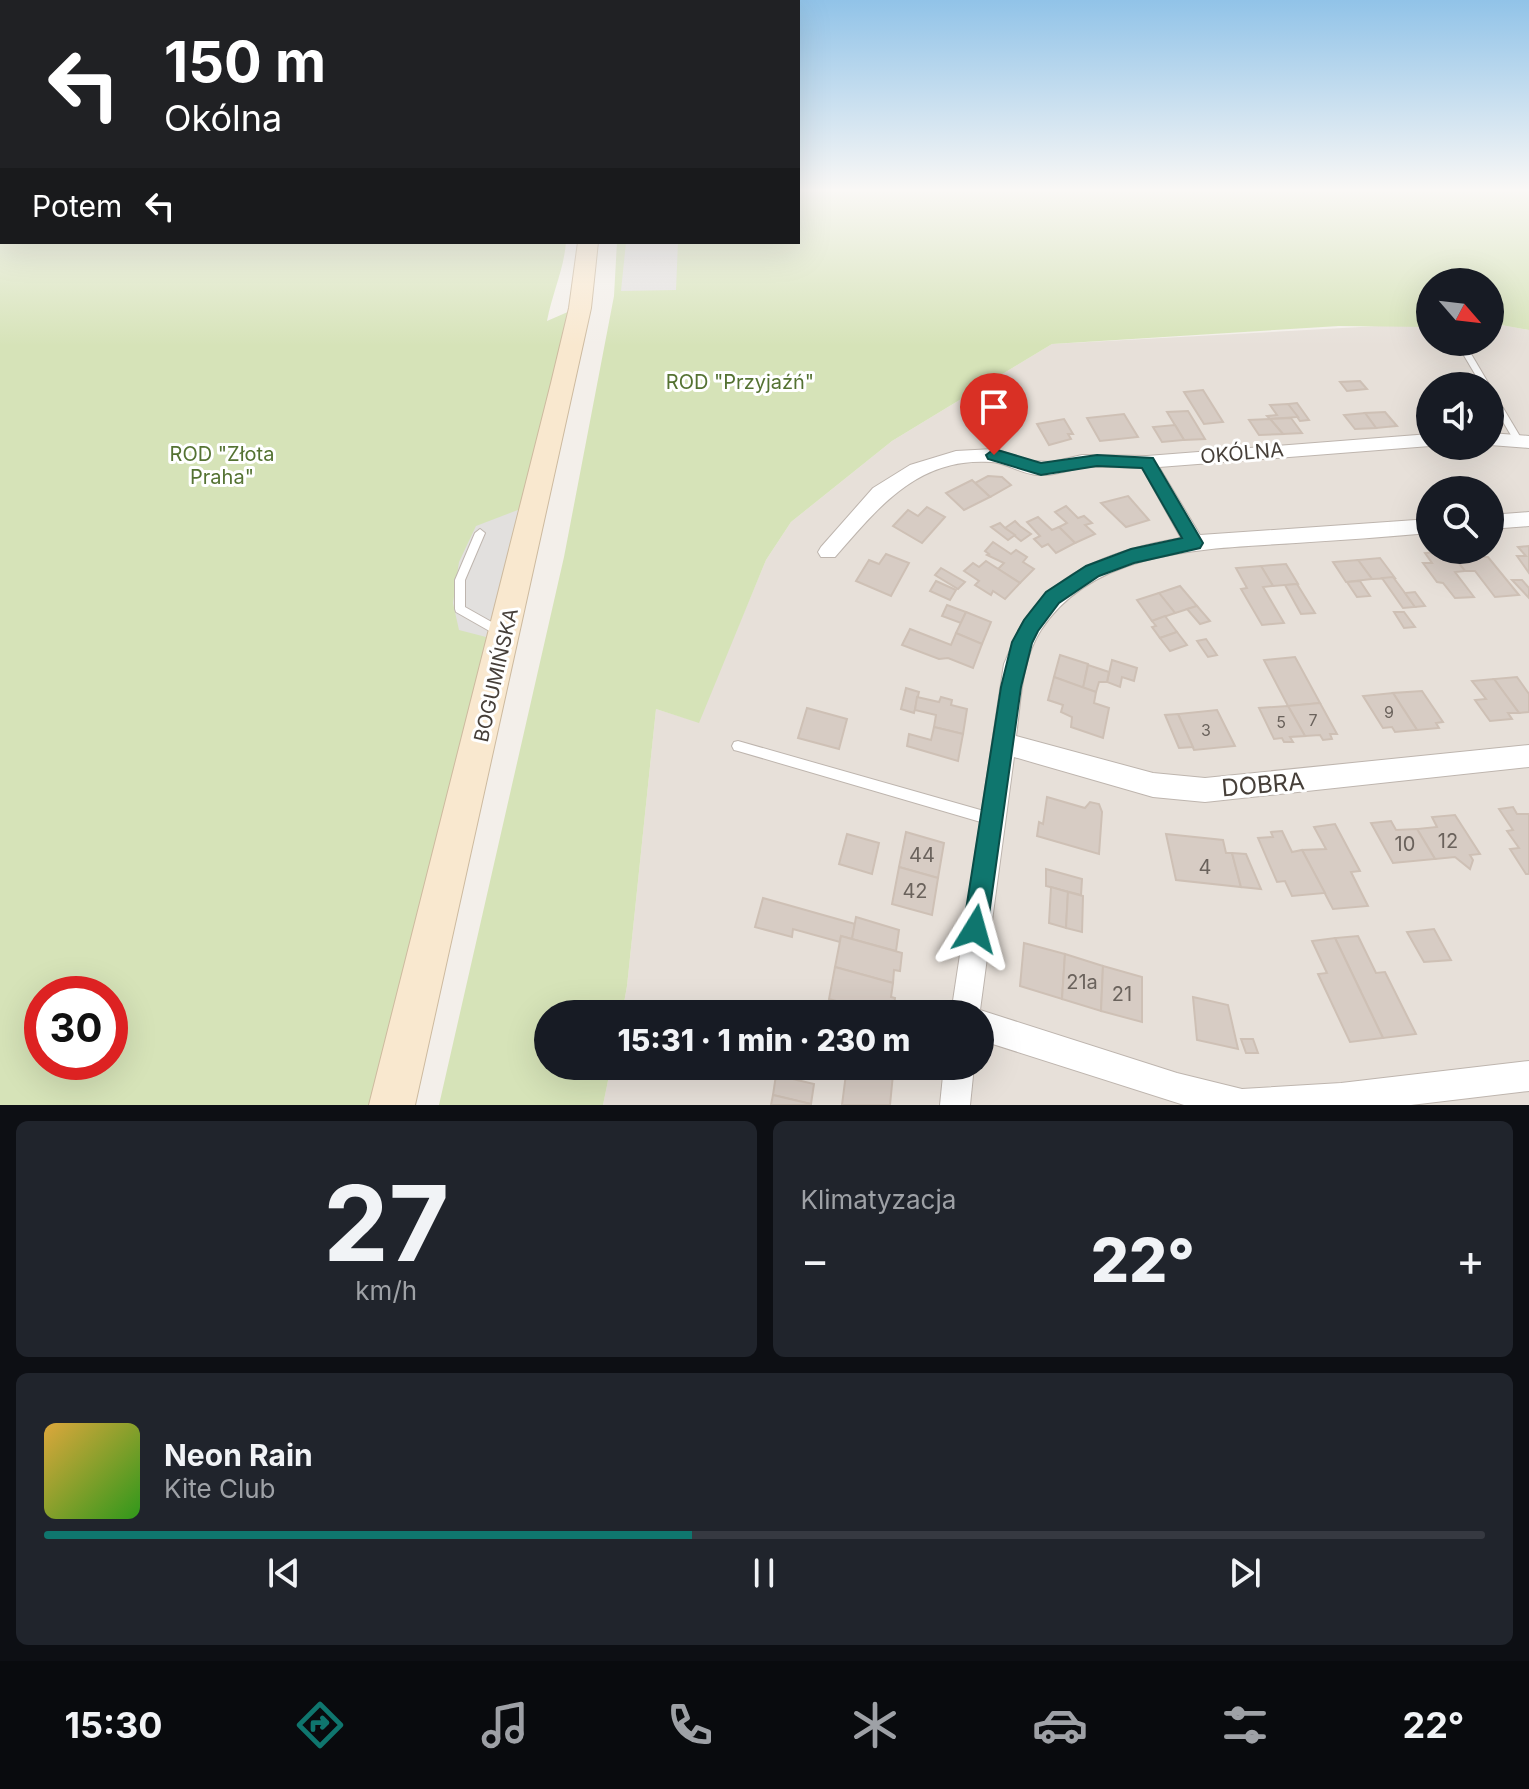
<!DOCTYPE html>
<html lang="pl">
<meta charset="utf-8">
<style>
:root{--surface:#171b24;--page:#20242c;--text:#f1f3f6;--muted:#9ea1a6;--line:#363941;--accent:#0f766e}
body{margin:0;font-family:Inter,sans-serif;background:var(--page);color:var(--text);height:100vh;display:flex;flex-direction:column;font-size:30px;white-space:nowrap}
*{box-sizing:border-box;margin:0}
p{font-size:26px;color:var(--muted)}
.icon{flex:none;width:44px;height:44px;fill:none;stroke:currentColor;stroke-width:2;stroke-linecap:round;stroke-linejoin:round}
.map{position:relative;height:1105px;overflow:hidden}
.details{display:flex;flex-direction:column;gap:16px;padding:16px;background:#0d0f14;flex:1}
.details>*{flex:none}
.top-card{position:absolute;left:0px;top:0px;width:800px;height:244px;box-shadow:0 8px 32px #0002;background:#202124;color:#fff;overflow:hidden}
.needle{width:52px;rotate:118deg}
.controls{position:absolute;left:1416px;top:268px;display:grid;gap:16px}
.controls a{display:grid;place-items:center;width:88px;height:88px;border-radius:50%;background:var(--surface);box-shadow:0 8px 32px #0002;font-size:40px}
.speed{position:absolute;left:24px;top:976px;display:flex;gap:16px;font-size:40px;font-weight:700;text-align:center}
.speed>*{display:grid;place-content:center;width:104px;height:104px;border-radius:50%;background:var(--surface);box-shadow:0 8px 32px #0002;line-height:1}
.speed .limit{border:12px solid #d22;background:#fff;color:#111}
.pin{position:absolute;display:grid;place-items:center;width:68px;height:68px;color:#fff;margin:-82px -34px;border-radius:50% 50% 50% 0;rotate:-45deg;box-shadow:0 0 8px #0007}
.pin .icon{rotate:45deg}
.me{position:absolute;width:88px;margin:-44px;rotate:8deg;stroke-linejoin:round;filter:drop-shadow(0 0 6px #0008)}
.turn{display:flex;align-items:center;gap:28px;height:168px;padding:0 32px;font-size:36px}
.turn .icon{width:104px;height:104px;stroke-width:2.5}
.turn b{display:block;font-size:56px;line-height:68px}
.then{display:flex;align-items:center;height:76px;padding:0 32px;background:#0003;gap:16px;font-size:30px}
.big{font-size:60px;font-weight:800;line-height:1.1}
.details .widget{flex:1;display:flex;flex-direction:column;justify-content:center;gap:12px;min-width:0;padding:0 28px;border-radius:12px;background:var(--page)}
.details .dial{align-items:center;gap:0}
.dial b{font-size:104px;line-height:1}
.song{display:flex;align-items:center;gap:24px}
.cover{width:96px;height:96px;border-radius:12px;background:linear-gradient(135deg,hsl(40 70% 55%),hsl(110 70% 35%))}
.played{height:8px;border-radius:4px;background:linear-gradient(90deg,var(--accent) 45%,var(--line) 45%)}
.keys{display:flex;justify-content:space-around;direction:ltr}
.heat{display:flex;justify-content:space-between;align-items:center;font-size:44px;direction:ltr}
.details .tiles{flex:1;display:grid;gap:16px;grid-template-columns:1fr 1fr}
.widget:last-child{grid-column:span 2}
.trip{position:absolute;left:534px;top:1000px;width:460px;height:80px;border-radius:40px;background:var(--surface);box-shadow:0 8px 32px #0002;font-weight:800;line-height:80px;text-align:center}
.tabs{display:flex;height:128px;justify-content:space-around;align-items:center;background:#090b0e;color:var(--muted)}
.tabs .icon{width:56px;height:56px}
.tabs .on{color:var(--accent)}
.tabs b{font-size:36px;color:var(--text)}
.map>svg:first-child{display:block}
.residential{fill:#e7e0d9;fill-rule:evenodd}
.green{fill:#d6e3b8;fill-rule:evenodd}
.parking{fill:#e2e0de}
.building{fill:#d7ccc4;stroke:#cec0b5;stroke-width:2}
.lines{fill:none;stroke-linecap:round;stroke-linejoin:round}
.lane-casing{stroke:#beb5ae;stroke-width:2}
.street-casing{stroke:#beb5ae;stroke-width:2}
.secondary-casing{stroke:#cdba9f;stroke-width:2}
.lane{fill:#fff;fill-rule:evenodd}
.street{fill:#fff;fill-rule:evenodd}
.secondary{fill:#f9e8cf;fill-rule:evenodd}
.route{fill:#0f766e;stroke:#0a4d48;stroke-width:2}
.labels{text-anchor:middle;stroke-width:6;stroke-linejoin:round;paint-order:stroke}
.number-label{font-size:16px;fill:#6a625c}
.park-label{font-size:20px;fill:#547232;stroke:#fff}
.street-label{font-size:20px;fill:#463f39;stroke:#fff}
.near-number-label{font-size:20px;fill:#6a625c}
.near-street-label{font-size:24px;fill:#463f39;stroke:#fff}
</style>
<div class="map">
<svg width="1529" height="1105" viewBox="0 0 1529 1105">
<rect width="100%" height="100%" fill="#f3efea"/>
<path class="residential" d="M 1490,323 L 1529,330 L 1529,1105 L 603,1105 L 611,1066 L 980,1066 L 980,1014 L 622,1014 L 627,986 L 656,709 L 698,722 L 766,560 L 791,522 L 892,441 L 1052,344 L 1397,325 L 1430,327 L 1430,342 L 1490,342 ZM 1430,386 L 1490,386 L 1490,446 L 1430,446 ZM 1430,490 L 1490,490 L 1490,550 L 1430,550 Z"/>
<g class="green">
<path d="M 0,191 L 2,242 L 566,242 C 564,269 552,294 547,321 L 570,311 L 374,1105 L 0,1105 ZM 42,994 L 110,994 L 110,1062 L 42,1062 Z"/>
<path d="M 798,191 L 1529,191 L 1529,330 L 1490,323 L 1490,282 L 1430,282 L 1430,327 L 1339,326 L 1052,344 L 892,441 L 791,522 L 766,560 L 699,723 L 656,709 L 627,986 L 622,1014 L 548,1014 L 548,1066 L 611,1066 L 603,1105 L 439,1105 L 564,557 L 614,296 L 617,242 L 798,242 Z"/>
</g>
<g class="parking">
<path d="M 626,242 L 678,242 L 676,290 L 621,291 Z"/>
<path d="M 523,508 L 490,638 L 459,630 L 453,603 L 459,562 L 476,526 Z"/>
</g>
<g class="building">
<path d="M 1360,381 L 1367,389 L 1347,391 L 1340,382 Z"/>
<path d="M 1203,390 L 1223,422 L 1204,424 L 1184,392 Z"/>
<path d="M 1297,403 L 1309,420 L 1300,421 L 1288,404 Z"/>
<path d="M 1288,404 L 1298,417 L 1270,419 L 1267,416 L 1277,415 L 1270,405 Z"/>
<path d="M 1188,411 L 1196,424 L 1205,439 L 1184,440 L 1167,412 Z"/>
<path d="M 1385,412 L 1397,426 L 1376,428 L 1365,413 Z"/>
<path d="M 1365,413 L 1376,428 L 1355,429 L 1344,415 Z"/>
<path d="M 1124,414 L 1138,437 L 1100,441 L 1087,418 Z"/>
<path d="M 1291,418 L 1302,433 L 1283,434 L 1270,419 Z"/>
<path d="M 1064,419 L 1073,434 L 1068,434 L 1071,439 L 1049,445 L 1037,424 Z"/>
<path d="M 1270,419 L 1283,434 L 1259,435 L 1249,420 Z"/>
<path d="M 1175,425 L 1184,440 L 1162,442 L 1153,427 Z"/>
<path d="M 988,476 L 1002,477 L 1011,485 L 990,497 L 975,483 Z"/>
<path d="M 972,480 L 990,497 L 964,510 L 946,493 Z"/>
<path d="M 1128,496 L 1149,520 L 1126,527 L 1101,503 Z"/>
<path d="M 1066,506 L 1078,518 L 1084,516 L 1092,523 L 1085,525 L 1095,534 L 1075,543 L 1059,527 L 1067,523 L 1055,512 Z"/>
<path d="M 927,507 L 945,517 L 922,543 L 893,526 L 908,510 L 918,516 Z"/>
<path d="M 1038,517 L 1052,530 L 1059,527 L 1075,543 L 1056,553 L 1048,544 L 1042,547 L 1034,539 L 1040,536 L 1027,522 Z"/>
<path d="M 1015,521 L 1020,526 L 1031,534 L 1021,541 L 1005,528 Z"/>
<path d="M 1000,523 L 1005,528 L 1015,535 L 1008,540 L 991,527 Z"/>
<path d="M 993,542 L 1011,554 L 1016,550 L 1027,557 L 1023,562 L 1034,569 L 1020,583 L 998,569 L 1004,563 L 987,555 L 989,554 L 985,551 Z"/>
<path d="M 1529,546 L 1529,573 L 1517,556 L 1526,556 L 1518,547 Z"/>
<path d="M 1474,550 L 1480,557 L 1488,557 L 1519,595 L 1495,597 L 1475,571 L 1465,571 L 1449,551 Z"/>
<path d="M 1449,551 L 1465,571 L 1455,572 L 1474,597 L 1455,598 L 1443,583 L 1437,582 L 1423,563 L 1432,563 L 1425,553 Z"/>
<path d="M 886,554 L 909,563 L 891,596 L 856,581 L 869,560 L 879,564 Z"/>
<path d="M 1380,558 L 1395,578 L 1372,579 L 1358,560 Z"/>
<path d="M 1358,560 L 1372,579 L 1346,582 L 1333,562 Z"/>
<path d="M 986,561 L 1020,583 L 1005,599 L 993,591 L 991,595 L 975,585 L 979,581 L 964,571 L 973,563 L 979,567 Z"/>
<path d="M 1286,564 L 1298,584 L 1273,586 L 1261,566 Z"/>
<path d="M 1261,566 L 1273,586 L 1263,587 L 1284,623 L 1262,625 L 1241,589 L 1247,588 L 1236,568 Z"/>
<path d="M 941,568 L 965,582 L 958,589 L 935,575 Z"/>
<path d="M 1393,577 L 1405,593 L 1415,607 L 1403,608 L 1382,578 Z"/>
<path d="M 1512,580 L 1522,580 L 1529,588 L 1529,598 Z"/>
<path d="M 936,581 L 956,590 L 950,600 L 930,591 Z"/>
<path d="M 1360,581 L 1370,596 L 1357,597 L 1347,582 Z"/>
<path d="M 1297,584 L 1315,613 L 1301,614 L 1285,585 Z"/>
<path d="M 1180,586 L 1197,606 L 1175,613 L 1159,593 Z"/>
<path d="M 1415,592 L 1425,606 L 1415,607 L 1405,593 Z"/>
<path d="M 1159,593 L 1175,613 L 1152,621 L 1137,600 Z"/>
<path d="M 947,605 L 966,612 L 961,623 L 942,616 Z"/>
<path d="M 1197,606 L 1210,621 L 1200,624 L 1187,609 Z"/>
<path d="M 966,612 L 991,622 L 982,644 L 956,633 Z"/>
<path d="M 1394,612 L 1404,612 L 1415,627 L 1404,628 Z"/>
<path d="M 1165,616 L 1177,632 L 1160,638 L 1152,627 L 1156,626 L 1152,621 Z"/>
<path d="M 910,629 L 951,645 L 956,633 L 982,644 L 973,668 L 948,658 L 939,659 L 902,645 Z"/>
<path d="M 1177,632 L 1187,645 L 1170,651 L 1160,638 Z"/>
<path d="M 1206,639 L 1217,655 L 1208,657 L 1197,641 Z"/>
<path d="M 1060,655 L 1088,664 L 1083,688 L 1054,677 Z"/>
<path d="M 1295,657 L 1320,703 L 1288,706 L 1264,660 Z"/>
<path d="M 1112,660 L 1137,668 L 1134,681 L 1122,677 L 1120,687 L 1107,682 Z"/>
<path d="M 1088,665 L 1109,672 L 1107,682 L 1099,682 L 1096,692 L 1083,688 Z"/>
<path d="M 1054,677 L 1096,692 L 1094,703 L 1109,708 L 1103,738 L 1071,727 L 1072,717 L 1061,712 L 1063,705 L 1048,700 Z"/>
<path d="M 1517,677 L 1529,694 L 1529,712 L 1519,713 L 1494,679 Z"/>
<path d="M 1494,679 L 1519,713 L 1508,713 L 1512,719 L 1490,721 L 1475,700 L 1486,699 L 1472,681 Z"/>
<path d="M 906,688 L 919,692 L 914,713 L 901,709 Z"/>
<path d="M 1422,691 L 1443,722 L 1436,723 L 1439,728 L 1417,730 L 1393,693 Z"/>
<path d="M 1393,693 L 1417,730 L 1395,732 L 1392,727 L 1383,728 L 1363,696 Z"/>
<path d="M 917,697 L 939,702 L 941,697 L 952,700 L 951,705 L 967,709 L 963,734 L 934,727 L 936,715 L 915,710 Z"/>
<path d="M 1320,703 L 1337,734 L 1330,734 L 1332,739 L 1323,740 L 1320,735 L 1305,736 L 1288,706 Z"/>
<path d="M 1288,706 L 1305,736 L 1290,737 L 1293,742 L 1284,742 L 1282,738 L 1274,739 L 1259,708 Z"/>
<path d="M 807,708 L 847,719 L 839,749 L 798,738 Z"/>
<path d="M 1217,710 L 1235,746 L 1194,750 L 1178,714 Z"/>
<path d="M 1178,714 L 1193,747 L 1179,748 L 1165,715 Z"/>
<path d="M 934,727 L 963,734 L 958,761 L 907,746 L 909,734 L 931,740 Z"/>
<path d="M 1047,797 L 1085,808 L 1090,802 L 1099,804 L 1102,812 L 1099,854 L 1037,836 L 1039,822 L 1043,824 Z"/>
<path d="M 1513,807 L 1517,814 L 1529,814 L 1529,874 L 1526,874 L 1510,849 L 1519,848 L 1507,831 L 1513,830 L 1499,809 Z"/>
<path d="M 1455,815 L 1480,854 L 1470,855 L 1473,860 L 1470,869 L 1455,857 L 1435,859 L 1417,829 L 1437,827 L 1432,817 Z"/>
<path d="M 1391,821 L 1396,830 L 1417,829 L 1435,859 L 1393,863 L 1371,823 Z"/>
<path d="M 1335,824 L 1360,871 L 1351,872 L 1368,906 L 1333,909 L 1302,850 L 1326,849 L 1314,827 Z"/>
<path d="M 1282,831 L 1292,852 L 1302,850 L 1325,893 L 1292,896 L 1285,881 L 1277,882 L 1258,838 L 1273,837 L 1271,832 Z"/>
<path d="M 906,832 L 944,843 L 938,878 L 899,867 Z"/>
<path d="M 847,834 L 879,843 L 872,874 L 839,864 Z"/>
<path d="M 1166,834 L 1223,840 L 1226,853 L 1232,853 L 1241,887 L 1176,880 Z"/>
<path d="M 1232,853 L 1246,854 L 1261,889 L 1241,887 Z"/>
<path d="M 899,867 L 938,878 L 932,915 L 892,904 Z"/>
<path d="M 1046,869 L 1082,879 L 1081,895 L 1046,886 Z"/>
<path d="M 1051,887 L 1068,892 L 1066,928 L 1049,923 Z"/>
<path d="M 1068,892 L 1083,896 L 1082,932 L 1066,928 Z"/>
<path d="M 763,898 L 855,924 L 852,939 L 841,936 L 840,942 L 793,929 L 792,937 L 755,927 Z"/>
<path d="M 856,917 L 899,930 L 896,951 L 852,939 Z"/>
<path d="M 1434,929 L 1451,960 L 1424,962 L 1407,932 Z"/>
<path d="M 841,936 L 902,953 L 900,971 L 894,970 L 893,983 L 835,967 Z"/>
<path d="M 1358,936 L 1376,973 L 1385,972 L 1416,1034 L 1383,1038 L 1335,938 Z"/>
<path d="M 1335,938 L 1383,1038 L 1350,1042 L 1318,974 L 1327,973 L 1312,941 Z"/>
<path d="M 1024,943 L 1065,954 L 1062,999 L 1020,986 Z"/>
<path d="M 1065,954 L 1103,966 L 1101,1011 L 1062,999 Z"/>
<path d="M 1103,966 L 1142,977 L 1142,1022 L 1101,1011 Z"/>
<path d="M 835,967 L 893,983 L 891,997 L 895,998 L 893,1014 L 854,1014 L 854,1006 L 829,999 Z"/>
<path d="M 1193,997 L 1228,1005 L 1238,1049 L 1197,1040 Z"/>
<path d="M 1241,1039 L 1253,1039 L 1258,1053 L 1246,1053 Z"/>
<path d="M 847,1066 L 893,1074 L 890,1105 L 842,1105 Z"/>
<path d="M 776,1075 L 814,1084 L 811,1104 L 773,1095 Z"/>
<path d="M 773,1095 L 811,1104 L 811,1105 L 771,1105 Z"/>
</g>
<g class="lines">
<defs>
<g id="lane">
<path d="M 1456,342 L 1464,342 L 1490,386 L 1482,386 Z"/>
<path d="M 1490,390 L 1493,391 L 1521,438 L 1522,440 L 1521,442 L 1515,442 L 1490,400 Z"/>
<path d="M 480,529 L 485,533 L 465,580 L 465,607 L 504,629 L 505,632 L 504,635 L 500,637 L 456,612 L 455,609 L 455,580 L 475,533 Z"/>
<path d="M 738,741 L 991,813 L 995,815 L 997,819 L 995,823 L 991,825 L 738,751 L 734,750 L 732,746 L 734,742 Z"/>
</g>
<g id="street">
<path d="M 1490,433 L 1529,436 L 1529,448 L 1490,445 Z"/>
<path d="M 1430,434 L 1430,446 L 1159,467 L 1200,535 L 1430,519 L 1430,533 C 1385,537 1341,540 1296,543 C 1208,549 1095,548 1041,630 C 1021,661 1021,701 1016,736 L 1153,773 L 1205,778 L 1529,745 L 1529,767 L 1205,802 L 1153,797 L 1014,757 L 980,1010 L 1177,1073 L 1242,1089 L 1341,1083 L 1529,1061 L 1529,1091 L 1411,1105 L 1184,1105 L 980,1040 L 980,1014 L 951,1014 L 1004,664 C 1011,649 1016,632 1025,619 C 1061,567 1122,548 1181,538 L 1142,468 C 1122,468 1099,465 1080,468 C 1065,471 1053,476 1038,475 C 1021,474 1007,463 991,462 C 917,457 878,508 835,557 L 821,557 L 818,552 L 821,547 L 873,488 L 910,465 L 956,451 L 994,449 L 1032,461 L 1052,462 L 1082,455 L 1147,456 Z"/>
<path d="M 1529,512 L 1529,526 L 1490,529 L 1490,515 Z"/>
<path d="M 944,1066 L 974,1066 L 970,1105 L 940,1105 Z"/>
</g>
<path id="secondary" d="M 578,242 L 598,242 L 591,308 L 415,1105 L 369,1105 L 551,383 L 569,308 Z"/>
</defs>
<use href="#lane" class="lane-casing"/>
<use href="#street" class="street-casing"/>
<use href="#secondary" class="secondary-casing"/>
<use href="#lane" class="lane"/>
<use href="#street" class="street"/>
<use href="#secondary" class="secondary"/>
</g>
<linearGradient id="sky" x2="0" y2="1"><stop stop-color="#91c3e8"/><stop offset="0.55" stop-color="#faf8f6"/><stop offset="1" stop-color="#faf8f6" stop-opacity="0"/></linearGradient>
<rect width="1529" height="346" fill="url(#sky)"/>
<path class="route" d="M 994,449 L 1041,463 L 1097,455 L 1153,458 L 1203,543 L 1200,548 L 1134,563 L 1099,576 L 1059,603 L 1038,631 L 1032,643 L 1021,687 L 987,929 L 984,938 L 975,942 L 966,938 L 963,929 L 1001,687 L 1012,642 L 1024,620 L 1046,592 L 1086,566 L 1131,549 L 1182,538 L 1142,468 L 1097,466 L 1041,475 L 988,459 L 986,455 Z"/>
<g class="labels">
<g class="number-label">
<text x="1389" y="718">9</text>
<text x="1313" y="726">7</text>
<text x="1281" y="728">5</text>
<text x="1206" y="736">3</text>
</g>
<g class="park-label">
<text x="740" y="389">ROD "Przyjaźń"</text>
<text x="222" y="461">ROD "Złota<tspan x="222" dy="23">Praha"</tspan></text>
</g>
<g class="street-label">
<text transform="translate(1242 453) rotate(-5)" y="7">OKÓLNA</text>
<text transform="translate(496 675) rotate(-77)" y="7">BOGUMIŃSKA</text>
</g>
<g class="near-number-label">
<text x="1448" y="848">12</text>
<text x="1405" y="851">10</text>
<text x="922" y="862">44</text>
<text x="1205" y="874">4</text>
<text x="915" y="898">42</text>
<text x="1082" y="989">21a</text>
<text x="1122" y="1001">21</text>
</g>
<g class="near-street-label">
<text transform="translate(1263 785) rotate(-5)" y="8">DOBRA</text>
</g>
</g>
</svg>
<div class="controls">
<a><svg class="needle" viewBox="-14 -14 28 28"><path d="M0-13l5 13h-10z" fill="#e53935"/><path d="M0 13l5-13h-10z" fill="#9ea1a6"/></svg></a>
<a><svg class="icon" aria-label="sound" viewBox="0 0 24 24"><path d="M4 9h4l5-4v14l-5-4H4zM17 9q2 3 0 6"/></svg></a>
<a><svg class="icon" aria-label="search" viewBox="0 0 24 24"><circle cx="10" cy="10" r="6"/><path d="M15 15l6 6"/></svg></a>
</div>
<div class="speed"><div class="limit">30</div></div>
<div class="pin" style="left:994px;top:455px;background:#d93025"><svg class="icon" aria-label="arrive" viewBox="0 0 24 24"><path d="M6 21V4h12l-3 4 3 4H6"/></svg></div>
<svg class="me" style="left:975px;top:929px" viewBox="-20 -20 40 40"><path d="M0-17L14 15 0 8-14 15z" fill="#0f766e" stroke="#fff" stroke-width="4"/></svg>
<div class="trip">15:31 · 1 min · 230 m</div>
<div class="top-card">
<div class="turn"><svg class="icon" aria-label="left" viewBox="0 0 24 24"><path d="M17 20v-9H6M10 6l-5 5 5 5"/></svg><div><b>150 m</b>Okólna</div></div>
<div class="then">Potem<svg class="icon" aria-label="left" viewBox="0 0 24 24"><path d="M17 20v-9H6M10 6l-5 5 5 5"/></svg></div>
</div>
</div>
<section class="details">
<div class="tiles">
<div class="widget dial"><b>27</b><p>km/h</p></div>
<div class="widget"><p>Klimatyzacja</p>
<div class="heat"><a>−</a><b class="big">22°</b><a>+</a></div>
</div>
<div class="widget">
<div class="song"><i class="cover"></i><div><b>Neon Rain</b><p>Kite Club</p></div></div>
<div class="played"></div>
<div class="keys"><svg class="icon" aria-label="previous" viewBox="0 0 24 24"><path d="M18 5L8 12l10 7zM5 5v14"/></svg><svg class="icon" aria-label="pause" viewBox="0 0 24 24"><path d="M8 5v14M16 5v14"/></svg><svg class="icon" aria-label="next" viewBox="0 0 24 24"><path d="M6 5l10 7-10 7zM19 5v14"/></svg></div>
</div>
</div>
</section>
<nav class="tabs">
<b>15:30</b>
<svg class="icon on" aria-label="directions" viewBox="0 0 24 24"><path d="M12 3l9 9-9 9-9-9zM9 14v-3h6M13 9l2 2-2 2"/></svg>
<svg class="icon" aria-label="music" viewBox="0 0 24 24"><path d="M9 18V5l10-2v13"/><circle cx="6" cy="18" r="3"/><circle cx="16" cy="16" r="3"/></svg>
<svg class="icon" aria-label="phone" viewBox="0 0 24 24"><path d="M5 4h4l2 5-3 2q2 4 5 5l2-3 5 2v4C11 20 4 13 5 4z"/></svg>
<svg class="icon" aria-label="climate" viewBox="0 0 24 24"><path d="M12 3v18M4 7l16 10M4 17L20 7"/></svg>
<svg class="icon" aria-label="car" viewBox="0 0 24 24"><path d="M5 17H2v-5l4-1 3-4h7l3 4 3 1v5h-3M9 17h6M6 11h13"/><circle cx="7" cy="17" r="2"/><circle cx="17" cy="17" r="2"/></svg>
<svg class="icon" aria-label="filters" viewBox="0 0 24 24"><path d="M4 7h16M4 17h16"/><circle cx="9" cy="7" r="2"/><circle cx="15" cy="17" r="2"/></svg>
<b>22°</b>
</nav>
